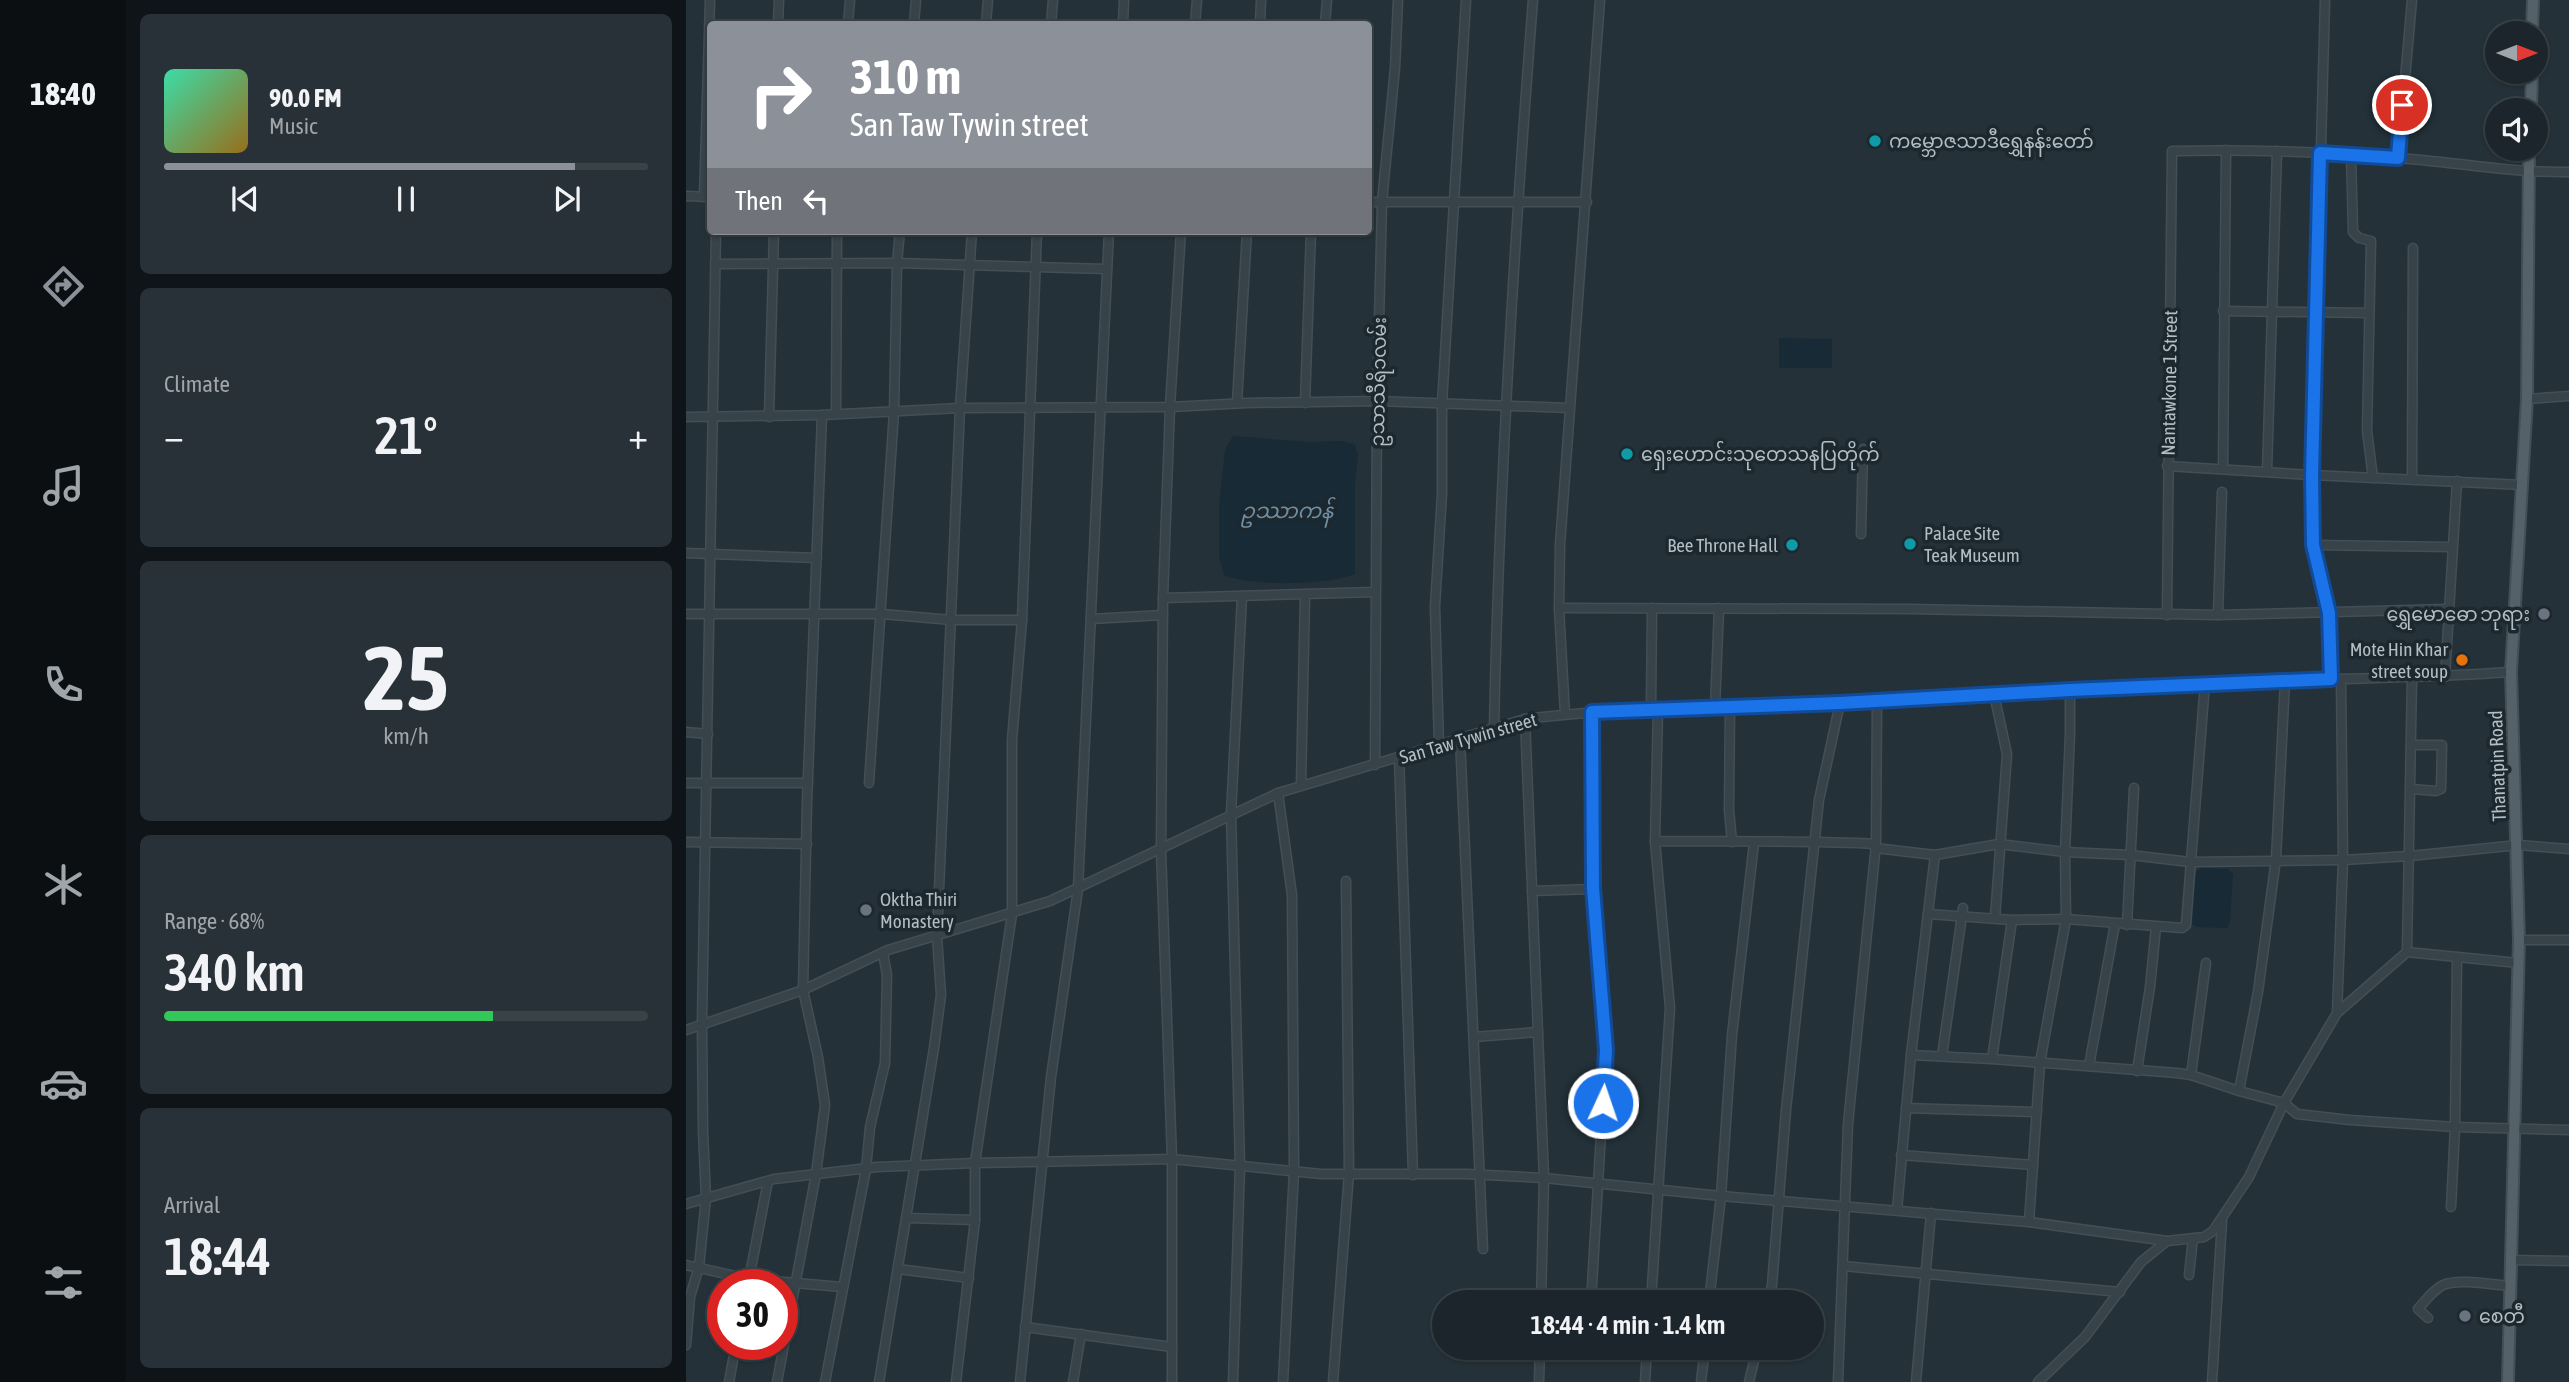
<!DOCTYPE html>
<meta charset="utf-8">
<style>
:root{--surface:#1b252b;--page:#283137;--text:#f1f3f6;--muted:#a0a5a9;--line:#394247;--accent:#8c9099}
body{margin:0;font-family:"Asap Condensed","Noto Sans Myanmar",sans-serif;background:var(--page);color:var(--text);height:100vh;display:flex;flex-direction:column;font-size:26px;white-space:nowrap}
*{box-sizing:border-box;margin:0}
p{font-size:23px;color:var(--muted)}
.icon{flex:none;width:38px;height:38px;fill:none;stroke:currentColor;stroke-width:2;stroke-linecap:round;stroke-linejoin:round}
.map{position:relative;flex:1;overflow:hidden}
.panel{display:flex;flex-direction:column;gap:14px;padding:14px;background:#0f1418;width:560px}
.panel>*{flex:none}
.banner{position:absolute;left:21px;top:21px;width:665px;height:214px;border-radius:7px;box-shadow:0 2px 5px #0004,0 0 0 2px var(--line);background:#8c9099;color:#fff;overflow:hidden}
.needle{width:46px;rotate:90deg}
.controls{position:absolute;left:1799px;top:21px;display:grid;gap:14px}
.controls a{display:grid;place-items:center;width:63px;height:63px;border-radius:50%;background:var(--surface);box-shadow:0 2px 5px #0004,0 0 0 2px var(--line);font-size:35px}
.speed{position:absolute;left:21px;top:1269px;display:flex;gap:14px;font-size:35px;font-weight:700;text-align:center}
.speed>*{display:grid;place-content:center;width:91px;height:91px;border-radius:50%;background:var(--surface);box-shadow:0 2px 5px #0004,0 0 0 2px var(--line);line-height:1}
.speed .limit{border:10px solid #d22;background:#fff;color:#111}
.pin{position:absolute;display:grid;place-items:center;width:60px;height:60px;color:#fff;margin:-30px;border:4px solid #fff;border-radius:50%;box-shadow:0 2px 7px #0007}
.me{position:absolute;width:77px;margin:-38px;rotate:3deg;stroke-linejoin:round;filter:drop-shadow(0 0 5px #0008)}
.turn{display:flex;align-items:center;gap:24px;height:147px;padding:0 28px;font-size:32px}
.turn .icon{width:91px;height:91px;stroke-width:2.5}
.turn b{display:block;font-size:49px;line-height:60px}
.then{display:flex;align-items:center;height:66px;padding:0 28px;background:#0003;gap:14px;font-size:26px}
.big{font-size:52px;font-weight:600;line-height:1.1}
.panel .card{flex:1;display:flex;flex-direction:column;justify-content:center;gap:10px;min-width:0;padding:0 24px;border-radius:10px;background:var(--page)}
.panel .dial{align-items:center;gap:0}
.dial b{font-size:91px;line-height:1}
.song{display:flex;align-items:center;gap:21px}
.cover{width:84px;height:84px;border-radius:10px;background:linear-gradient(135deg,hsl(160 70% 55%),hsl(40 70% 35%))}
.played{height:7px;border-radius:4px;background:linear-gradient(90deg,var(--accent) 85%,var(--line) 85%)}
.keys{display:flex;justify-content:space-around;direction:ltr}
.heat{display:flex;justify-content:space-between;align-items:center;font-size:38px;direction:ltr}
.charge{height:10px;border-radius:5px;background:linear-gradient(90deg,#34c759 68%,var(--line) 0)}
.trip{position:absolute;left:746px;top:1290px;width:392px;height:70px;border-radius:35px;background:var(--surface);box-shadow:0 2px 5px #0004,0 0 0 2px var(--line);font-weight:600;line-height:70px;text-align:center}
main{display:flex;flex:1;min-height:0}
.dock{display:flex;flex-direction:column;width:126px;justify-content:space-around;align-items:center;background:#0b0f11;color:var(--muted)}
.dock .icon{width:49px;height:49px}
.dock .selected{color:var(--accent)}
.dock b{font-size:32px;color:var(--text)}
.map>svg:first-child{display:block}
.water{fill:#182a35}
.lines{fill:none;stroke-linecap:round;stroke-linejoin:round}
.minor-casing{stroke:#434e55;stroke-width:11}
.major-casing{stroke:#434e55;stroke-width:14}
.minor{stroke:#374249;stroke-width:8}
.major{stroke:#556169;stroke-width:10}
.route-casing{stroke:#114b97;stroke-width:18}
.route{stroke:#1a73e8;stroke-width:12}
.culture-dot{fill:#0f9aa8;stroke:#1c272e;stroke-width:2.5}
.worship-dot{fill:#6b7280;stroke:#1c272e;stroke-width:2.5}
.food-dot{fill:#e8710a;stroke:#1c272e;stroke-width:2.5}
.labels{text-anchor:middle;stroke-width:7;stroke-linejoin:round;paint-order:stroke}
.poi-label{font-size:19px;fill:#b2bdc5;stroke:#1c272e;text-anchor:start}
.street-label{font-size:19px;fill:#b2bdc5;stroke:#1c272e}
.water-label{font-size:21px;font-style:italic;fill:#6e8ea2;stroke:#1c272e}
</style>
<main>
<nav class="dock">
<b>18:40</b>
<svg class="icon selected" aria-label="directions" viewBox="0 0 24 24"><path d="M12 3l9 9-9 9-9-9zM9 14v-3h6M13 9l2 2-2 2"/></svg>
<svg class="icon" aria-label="music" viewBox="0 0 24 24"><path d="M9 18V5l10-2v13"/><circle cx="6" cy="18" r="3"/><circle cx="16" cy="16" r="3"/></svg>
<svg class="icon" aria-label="phone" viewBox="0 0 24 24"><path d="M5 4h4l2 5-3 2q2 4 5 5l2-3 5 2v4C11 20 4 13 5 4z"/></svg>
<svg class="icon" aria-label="climate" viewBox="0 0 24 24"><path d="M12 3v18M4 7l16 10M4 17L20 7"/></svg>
<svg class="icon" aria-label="car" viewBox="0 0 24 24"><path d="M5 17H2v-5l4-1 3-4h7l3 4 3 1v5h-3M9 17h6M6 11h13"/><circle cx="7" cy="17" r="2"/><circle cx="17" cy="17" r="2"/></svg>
<svg class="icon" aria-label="filters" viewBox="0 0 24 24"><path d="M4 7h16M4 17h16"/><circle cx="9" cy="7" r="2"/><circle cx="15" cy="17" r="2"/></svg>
</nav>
<section class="panel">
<div class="card">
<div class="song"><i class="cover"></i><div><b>90.0 FM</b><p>Music</p></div></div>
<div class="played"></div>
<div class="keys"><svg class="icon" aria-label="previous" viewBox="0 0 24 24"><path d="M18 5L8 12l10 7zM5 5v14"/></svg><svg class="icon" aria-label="pause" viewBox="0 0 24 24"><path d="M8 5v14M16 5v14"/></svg><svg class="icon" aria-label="next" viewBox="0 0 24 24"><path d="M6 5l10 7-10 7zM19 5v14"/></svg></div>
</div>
<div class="card"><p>Climate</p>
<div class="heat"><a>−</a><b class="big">21°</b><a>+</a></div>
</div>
<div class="card dial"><b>25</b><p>km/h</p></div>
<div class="card"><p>Range · 68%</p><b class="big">340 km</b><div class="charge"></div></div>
<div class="card"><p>Arrival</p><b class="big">18:44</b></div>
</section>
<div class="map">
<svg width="1883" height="1382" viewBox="0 0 1883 1382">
<rect width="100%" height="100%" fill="#243139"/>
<g class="water">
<path d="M 1093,338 L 1146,339 L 1146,368 L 1093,368 Z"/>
<path d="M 547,436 L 624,442 L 655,441 L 669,444 L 672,456 L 669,484 L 669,574 C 641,585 565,587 538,575 L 533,556 L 533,506 L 539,450 Z"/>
<path d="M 1516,868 L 1542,869 L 1547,874 L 1544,921 L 1541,928 L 1511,927 L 1506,924 L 1509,872 Z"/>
</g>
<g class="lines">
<defs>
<g id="minor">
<path d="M 1639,0 L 1626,475 L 1627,545 L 1643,613 L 1645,679"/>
<path d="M 92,24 L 93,0"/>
<path d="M 162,24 L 164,0"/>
<path d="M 228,24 L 230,0"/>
<path d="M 300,24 L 302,0"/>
<path d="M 365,24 L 367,0"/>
<path d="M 437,24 L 438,0"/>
<path d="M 509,24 L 511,0"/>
<path d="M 574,24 L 575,0"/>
<path d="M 639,24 L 641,0"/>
<path d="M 1665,155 L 1667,232 L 1673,238 L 1685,241 L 1681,431 L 1687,478"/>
<path d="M 1712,158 L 1726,0"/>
<path d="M 0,196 L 24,197"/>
<path d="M 18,197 L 24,0"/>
<path d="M 682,202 L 901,202"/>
<path d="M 29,264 L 211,263 L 421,269"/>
<path d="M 1537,311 L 1683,313"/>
<path d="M 1841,399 L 1883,396"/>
<path d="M 551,403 L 561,231"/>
<path d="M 619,403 L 625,231"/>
<path d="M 150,414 L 151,231"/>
<path d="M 0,417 L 136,415 L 274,408 L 484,407 L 561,403 L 691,401 L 883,408"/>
<path d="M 83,417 L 88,231"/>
<path d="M 1481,466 L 1626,475 L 1837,485"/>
<path d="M 1537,469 L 1540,150"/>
<path d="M 1581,471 L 1591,151"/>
<path d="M 1726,479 L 1727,248"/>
<path d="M 1175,534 L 1177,449"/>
<path d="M 1627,545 L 1765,547"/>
<path d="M 0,553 L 131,558"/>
<path d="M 477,598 L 689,592"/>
<path d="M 873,608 L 1225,609 L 1532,615 L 1762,609"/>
<path d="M 0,614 L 196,614 L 266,620 L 336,620"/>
<path d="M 1481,615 L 1486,151 C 1561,149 1637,152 1712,158 C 1769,162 1825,173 1883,172"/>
<path d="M 1532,615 L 1536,492"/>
<path d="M 405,619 L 477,615"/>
<path d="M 1759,677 L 1771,481"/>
<path d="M 1599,681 L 1590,859 L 1572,992 L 1553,1091 L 1598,1103 L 1611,1114 L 1664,1120 L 1769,1127 L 1883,1130"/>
<path d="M 1308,694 L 1321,754 L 1309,918"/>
<path d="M 1044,706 L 1043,810 L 1046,842"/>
<path d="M 1029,707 L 1033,608"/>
<path d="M 965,709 L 966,608"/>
<path d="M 879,714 L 873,608 L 874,545 L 914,0"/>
<path d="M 839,719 L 858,1178 L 855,1302"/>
<path d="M 808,729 C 813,485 828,243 847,0"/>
<path d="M 0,732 L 22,734"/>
<path d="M 774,739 L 797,1249"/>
<path d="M 753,745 L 749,606 L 756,494 L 756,404 L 780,0"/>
<path d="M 713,757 L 727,1175"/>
<path d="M 689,765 L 691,401 L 696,202 L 709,68 L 712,0"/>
<path d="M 0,783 L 122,783"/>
<path d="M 183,783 L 208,412 L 211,263 L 214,231"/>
<path d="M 615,785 L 619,596"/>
<path d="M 1725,789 L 1750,791 L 1755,789 L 1756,745 L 1726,745"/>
<path d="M 592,793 L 606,895 L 608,1171 L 597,1382"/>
<path d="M 969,841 C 1043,842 1116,840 1190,844"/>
<path d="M 0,842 L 121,844"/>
<path d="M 1189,848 L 1249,855 L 1313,844 L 1379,852 L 1444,855 L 1504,862 L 1657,860 L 1724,856 L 1832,845 L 1883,849"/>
<path d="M 846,891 L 907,889"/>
<path d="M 1242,914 L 1326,920 L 1306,1059"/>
<path d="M 1326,920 L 1380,919 L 1496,928 L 1500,925 L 1519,683"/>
<path d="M 1441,925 L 1448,788"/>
<path d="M 1833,940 L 1883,940"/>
<path d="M 1721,952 L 1832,963"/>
<path d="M 1651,1013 L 1657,860 L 1655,679"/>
<path d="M 0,1030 L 117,990 L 202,950 L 364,901 L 592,793 L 839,719 C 943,706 1048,707 1152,703 C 1274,698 1396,688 1517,683 C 1620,679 1723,679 1825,672"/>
<path d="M 788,1037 L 852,1032"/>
<path d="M 1225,1055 L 1306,1059 L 1491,1073 L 1505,1075 L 1553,1091"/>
<path d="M 1256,1056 L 1277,908"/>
<path d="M 1403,1066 L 1429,924"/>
<path d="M 1451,1071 L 1464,987 L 1470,927"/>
<path d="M 1505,1075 L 1520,963"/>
<path d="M 1220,1108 L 1351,1112"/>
<path d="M 1215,1155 L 1347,1165"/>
<path d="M 0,1204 L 88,1179 L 191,1167 L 289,1163 L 486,1159 L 635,1174 L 781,1174 L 858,1178 L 1035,1196 L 1343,1222 L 1481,1241"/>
<path d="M 1765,1207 L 1769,1127 L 1771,957"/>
<path d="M 1211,1210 L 1225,1055 L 1249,855"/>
<path d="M 221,1218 L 289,1220"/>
<path d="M 1343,1222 L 1354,1063 L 1380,919 L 1379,852 L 1384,734 L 1384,690"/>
<path d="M 1826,1260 L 1883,1261"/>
<path d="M 0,1265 L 63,1279 L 156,1287"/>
<path d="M 1157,1266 L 1434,1292"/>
<path d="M 212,1269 L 283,1278"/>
<path d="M 1503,1275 L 1507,1238"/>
<path d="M 62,1284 L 82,1181"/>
<path d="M 905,1302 L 920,1050 L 907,889 L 906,712"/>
<path d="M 965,1302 L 984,1008 L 969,841 L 972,709"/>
<path d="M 1023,1302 L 1035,1196 L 1046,1035 L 1068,843"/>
<path d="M 1082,1302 L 1086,1285 L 1100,1110 L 1133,800 L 1154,703"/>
<path d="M 1742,1318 L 1732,1309 C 1740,1300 1747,1290 1757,1285 C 1772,1278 1808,1285 1825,1286"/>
<path d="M 339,1327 L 486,1347"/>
<path d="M 0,1345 L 4,1297 L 13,1267 L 20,1198 L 17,1131 L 16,1023 L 30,231"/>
<path d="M 43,1382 L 50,1344"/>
<path d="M 91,1382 L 130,1174 L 139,1105 L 132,1057 L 117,990 L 121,802 L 136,415"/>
<path d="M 139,1382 L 180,1169 L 184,1127 L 199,1063 L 201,975 L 197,953"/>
<path d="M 193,1382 L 248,1048 L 255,995 L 251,936 L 274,408 L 286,231"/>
<path d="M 270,1382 L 289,1220 L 289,1163 L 326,914 L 326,740 L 336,620 L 351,231"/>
<path d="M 334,1382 L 365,1077 L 392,889 L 423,231"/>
<path d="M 387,1382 L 395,1334"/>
<path d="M 486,1382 L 486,1159 L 475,850 L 477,598 L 484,407 L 495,231"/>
<path d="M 547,1382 L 554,1166 L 545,814 L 556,596"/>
<path d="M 647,1382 L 663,1173 L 660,881"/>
<path d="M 853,1382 L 854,1348"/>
<path d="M 959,1382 L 961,1348"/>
<path d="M 1015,1382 L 1019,1348"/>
<path d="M 1063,1382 L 1071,1348"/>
<path d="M 1152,1382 L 1162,1124 L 1190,844 L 1191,701"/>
<path d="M 1230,1382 L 1245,1213"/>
<path d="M 1352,1382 L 1399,1337 L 1455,1262 L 1481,1241 L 1518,1237 L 1527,1231 L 1563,1177 L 1598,1103 L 1651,1013 L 1721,952 L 1726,677"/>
<path d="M 1526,1382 L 1536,1221"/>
</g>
<g id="major">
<path d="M 1846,33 L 1847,0"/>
<path d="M 1845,110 L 1846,72"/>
<path d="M 1822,1382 L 1833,940 L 1825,672 L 1841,399 L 1843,149"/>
</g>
</defs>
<use href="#minor" class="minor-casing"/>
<use href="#major" class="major-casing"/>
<use href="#minor" class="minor"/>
<use href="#major" class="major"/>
</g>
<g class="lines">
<defs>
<path id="route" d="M 917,1103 L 920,1050 L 907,888 L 906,712 L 1154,703 L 1384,690 L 1645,679 L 1643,613 L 1627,545 L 1626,475 L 1634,153 L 1712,158 L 1716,105"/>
</defs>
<use href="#route" class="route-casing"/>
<use href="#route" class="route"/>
</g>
<g class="culture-dot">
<circle cx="1189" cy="141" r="7"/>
<circle cx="941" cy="454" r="7"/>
<circle cx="1224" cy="544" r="7"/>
<circle cx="1106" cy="545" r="7"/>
</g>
<g class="worship-dot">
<circle cx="1858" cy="614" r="7"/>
<circle cx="180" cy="910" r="7"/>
<circle cx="1779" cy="1316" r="7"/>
</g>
<circle class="food-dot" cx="1776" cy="660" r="7"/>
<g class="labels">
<g class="poi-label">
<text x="1203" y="148">ကမ္ဘောဇသာဒီရွှေနန်းတော်</text>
<text x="955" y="461">ရှေးဟောင်းသုတေသနပြတိုက်</text>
<text x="1238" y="540">Palace Site<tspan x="1238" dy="22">Teak Museum</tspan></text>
<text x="1092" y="552" text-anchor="end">Bee Throne Hall</text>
<text x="1844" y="621" text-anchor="end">ရွှေမောဓော ဘုရား</text>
<text x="1762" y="656" text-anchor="end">Mote Hin Khar<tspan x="1762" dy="22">street soup</tspan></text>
<text x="194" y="906">Oktha Thiri<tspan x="194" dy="22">Monastery</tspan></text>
<text x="1793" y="1323">စေတီ</text>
</g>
<g class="street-label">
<text transform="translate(692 382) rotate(-89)" y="7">ဥသာသီရိ၁လမ်း</text>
<text transform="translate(1483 383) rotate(-89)" y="7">Nantawkone 1 Street</text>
<text transform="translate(782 738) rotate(-16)" y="7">San Taw Tywin street</text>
<text transform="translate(1811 766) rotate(-92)" y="7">Thanatpin Road</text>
</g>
<g class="water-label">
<text x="601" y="518">ဥဿာကန်</text>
</g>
</g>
</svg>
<div class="controls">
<a><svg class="needle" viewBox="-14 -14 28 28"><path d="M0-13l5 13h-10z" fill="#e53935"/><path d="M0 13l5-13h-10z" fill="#a0a5a9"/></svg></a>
<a><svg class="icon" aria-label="sound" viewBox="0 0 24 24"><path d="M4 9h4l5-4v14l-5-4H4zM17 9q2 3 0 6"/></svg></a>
</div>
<div class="speed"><div class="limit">30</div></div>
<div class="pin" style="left:1716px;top:105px;background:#d93025"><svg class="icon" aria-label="arrive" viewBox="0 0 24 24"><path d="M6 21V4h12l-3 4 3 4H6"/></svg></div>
<svg class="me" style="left:917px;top:1103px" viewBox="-20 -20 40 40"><circle r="17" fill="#1a73e8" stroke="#fff" stroke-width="3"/><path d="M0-11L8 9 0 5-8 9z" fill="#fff"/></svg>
<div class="trip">18:44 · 4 min · 1.4 km</div>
<div class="banner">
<div class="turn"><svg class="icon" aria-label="right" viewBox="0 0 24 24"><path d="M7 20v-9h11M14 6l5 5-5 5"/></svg><div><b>310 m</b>San Taw Tywin street</div></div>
<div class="then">Then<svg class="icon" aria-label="left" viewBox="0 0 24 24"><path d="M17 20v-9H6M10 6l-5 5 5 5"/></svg></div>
</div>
</div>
</main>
